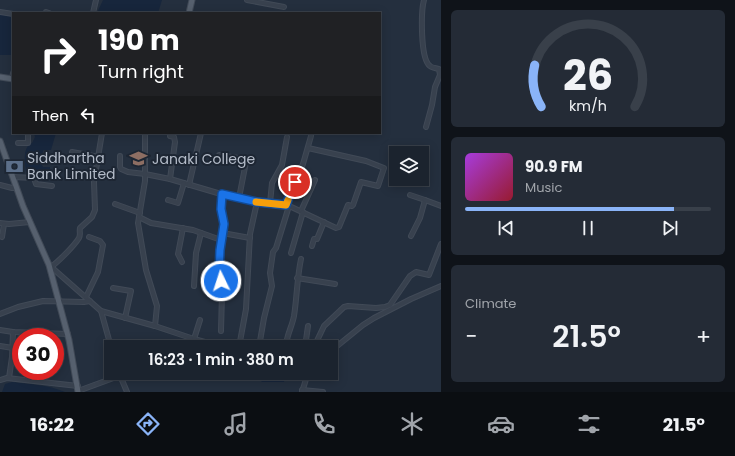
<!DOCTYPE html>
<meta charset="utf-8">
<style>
:root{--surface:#1b232e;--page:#242b36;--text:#f1f3f6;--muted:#a0a4aa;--line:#39404a;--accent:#8ab4f8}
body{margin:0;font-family:Poppins,sans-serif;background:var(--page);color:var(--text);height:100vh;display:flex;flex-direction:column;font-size:15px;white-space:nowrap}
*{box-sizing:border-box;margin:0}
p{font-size:13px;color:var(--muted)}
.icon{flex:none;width:22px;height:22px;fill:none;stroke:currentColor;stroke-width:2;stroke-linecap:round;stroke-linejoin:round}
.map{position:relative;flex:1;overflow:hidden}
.details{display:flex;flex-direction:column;gap:10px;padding:10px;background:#0f1319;width:294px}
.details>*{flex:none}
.top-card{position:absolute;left:12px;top:12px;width:369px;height:122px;border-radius:0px;box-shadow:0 2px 10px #0003,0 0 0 1px var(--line);background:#202124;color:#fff;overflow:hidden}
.buttons{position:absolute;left:389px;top:146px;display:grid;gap:8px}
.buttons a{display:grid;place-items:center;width:40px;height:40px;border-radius:0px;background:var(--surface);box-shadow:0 2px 10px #0003,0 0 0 1px var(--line);font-size:20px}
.speed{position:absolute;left:12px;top:328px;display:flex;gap:8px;font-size:20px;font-weight:700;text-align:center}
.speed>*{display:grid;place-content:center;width:52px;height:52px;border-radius:50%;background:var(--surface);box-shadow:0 2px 10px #0003,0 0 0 1px var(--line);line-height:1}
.speed .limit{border:6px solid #d22;background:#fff;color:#111}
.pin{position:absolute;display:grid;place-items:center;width:34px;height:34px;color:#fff;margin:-17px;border:2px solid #fff;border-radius:50%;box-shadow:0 1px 4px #0007}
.me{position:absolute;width:44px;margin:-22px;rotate:356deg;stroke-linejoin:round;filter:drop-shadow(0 0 3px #0008)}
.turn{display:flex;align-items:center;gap:14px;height:84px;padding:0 20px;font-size:18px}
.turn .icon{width:52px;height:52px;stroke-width:2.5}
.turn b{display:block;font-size:28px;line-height:34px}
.then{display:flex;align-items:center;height:38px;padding:0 20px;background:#0003;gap:8px;font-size:15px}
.big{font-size:30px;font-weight:600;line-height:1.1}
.details .widget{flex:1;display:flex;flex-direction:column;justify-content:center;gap:6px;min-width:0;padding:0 14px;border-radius:6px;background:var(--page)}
.details .dial{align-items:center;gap:0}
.dial svg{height:104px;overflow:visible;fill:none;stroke:var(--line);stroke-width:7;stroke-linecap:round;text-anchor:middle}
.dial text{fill:var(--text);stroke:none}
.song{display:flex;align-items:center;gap:12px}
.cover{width:48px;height:48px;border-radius:6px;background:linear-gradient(135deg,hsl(280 70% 55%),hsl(350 70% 35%))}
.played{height:4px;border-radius:2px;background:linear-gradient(90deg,var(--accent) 85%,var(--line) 85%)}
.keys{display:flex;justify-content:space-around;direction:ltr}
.heat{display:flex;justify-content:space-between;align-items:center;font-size:22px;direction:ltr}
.trip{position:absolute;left:104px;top:340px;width:234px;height:40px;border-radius:0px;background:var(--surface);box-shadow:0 2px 10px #0003,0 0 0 1px var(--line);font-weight:600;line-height:40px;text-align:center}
.dock{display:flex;height:64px;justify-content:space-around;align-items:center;background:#0b0e12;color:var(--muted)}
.dock .icon{width:28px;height:28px}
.dock .on{color:var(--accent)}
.dock b{font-size:18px;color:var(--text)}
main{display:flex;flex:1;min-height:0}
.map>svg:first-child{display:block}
.water{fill:#17263c}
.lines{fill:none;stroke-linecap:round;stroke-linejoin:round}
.minor-casing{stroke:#414a57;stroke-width:6}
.major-casing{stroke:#414a57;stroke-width:7}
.minor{stroke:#38414e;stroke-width:4}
.major{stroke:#56606e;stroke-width:5}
.route-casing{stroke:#114b97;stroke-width:10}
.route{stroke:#1a73e8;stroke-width:7}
.slow{stroke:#f59e0b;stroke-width:7}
.labels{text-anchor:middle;stroke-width:4;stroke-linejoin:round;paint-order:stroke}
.poi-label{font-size:14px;fill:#b4bcc9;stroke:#1d2633;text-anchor:start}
</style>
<main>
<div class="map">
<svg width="441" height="392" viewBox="0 0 441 392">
<rect width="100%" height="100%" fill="#242f3e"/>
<g class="water">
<path d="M 103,0 L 162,0 L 158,13 L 97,13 Z"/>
<path d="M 0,12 L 13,17 L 13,55 L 0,55 Z"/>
<path d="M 34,133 L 56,133 L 51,150 L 44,150 L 43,151 L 41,163 L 43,167 L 50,167 L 50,171 L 40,170 L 40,183 L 36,182 L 34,175 L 26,172 C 25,163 22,147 32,143 L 35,137 Z"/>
<path d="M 261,373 L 285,373 L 284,382 L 262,382 L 260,380 Z"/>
<path d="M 12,382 C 30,384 49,385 65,392 L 2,392 L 5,384 Z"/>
</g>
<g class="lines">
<defs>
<g id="minor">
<path d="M 247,0 L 284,7"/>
<path d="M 424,0 C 421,11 420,59 430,66 C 432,68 436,68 439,69 L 440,75 L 435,87 L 432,105 L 426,127"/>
<path d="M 0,12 L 13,14"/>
<path d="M 46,13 L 46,12 L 49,13"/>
<path d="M 93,13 L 96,0"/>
<path d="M 12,78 L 13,73"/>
<path d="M 145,133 L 145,181 L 138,223 L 146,270 L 157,306 L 155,326"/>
<path d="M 18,143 L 28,143 L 28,133"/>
<path d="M 72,152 L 99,157"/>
<path d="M 219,155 L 244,159 L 246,162 L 239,198"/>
<path d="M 120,156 L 120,167 L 121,169 L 128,172 L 145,174 L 170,179 L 221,194 L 257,202 L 285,204 L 336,228 L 339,227 L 348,205 L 352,206 L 353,205 L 361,182 L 378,186 L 384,168 L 366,161 L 308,148"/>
<path d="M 13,177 L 34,178 L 36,184 L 52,186"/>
<path d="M 170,179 L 175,142 L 174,137 L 170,136"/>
<path d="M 0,185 L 12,188 L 16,188"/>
<path d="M 189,185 L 201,133"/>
<path d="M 410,195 L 425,200 L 420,218 L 411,236"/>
<path d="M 168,200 L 178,203 L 184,183"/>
<path d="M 425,200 L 441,206"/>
<path d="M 270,203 L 272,183 L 282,165 L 287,137"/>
<path d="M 115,204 L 140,213"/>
<path d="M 286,205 L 303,164 L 311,136"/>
<path d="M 301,211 L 315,180"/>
<path d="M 139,217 L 151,223 L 193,230 L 221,240"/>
<path d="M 0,223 L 9,224 L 30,222"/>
<path d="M 228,234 L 250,238"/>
<path d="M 0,236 L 2,237 L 4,224"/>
<path d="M 312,246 L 314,239 L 317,239 L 324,222"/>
<path d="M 291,253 L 303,212"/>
<path d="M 182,262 L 178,254 L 183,228"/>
<path d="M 49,265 L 101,311 L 155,326 L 194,339 L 223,347"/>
<path d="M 51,267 C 59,261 74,246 79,238 C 81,234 79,232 80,228 L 92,217 L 95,210 L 94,182 L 102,133"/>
<path d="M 297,278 L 335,284"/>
<path d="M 194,286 L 196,253 L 201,233"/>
<path d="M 113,288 L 131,291 L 125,318"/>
<path d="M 222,293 L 231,293 L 234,291 L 236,280"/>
<path d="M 86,297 L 98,272 L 103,245 L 100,241 L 89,237"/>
<path d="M 101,311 L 111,347"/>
<path d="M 0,314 L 18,307 L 43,301 L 84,302 L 90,301"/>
<path d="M 0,330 L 13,332 L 68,334"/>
<path d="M 221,331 L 222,293 L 219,276 L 219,250 L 224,224 L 221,209 L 221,194"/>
<path d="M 194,339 L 200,320"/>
<path d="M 0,346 L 13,348"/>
<path d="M 239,347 L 246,309 L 250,234 L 257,202"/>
<path d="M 259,347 L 264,318 L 272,286 L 270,273 L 273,252 L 276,248 L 289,206"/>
<path d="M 286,347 C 286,336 292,327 294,316 C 297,297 297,278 301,259"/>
<path d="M 305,347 L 308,326"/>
<path d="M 314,347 L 324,326 L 344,307 L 348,306 L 376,308 L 385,307 L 390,305 L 410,276 L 416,272 L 429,275 L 441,244"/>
<path d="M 331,351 L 363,325 L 374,318 L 411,299 L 441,286"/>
<path d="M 119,373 L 127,392"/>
<path d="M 9,378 L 12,357 L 13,332"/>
<path d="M 0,380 L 7,378 L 78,386"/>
<path d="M 302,390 L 323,392"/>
<path d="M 78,391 L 119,376"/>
<path d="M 302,392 L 308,373"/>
</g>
<g id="major">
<path d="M 189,13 L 192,0"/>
<path d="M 0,77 L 13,79"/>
<path d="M 0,141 L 23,206 L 49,265 L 69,340 L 78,392"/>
</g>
</defs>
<use href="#minor" class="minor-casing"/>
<use href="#major" class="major-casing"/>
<use href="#minor" class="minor"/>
<use href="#major" class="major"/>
</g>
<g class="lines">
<defs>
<path id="route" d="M 221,281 L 219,274 L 220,250 L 224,224 L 221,209 L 222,194 L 257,202 L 286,205 L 295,182"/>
</defs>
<use href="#route" class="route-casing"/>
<use href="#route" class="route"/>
<path class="slow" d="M 256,202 L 286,205 L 288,200"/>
</g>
<defs>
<symbol id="school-bare" viewBox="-9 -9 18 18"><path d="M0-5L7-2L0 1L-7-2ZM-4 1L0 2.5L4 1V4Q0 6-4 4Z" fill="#8d6e63" stroke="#1d2633" stroke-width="2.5" paint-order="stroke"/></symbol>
<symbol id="bank-bare" viewBox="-9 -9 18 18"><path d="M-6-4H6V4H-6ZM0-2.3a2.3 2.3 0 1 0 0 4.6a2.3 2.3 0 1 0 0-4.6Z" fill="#5c6f8a" stroke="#1d2633" stroke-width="2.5" paint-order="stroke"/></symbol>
</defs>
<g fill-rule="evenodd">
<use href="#school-bare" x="126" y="146" width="25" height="25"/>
<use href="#bank-bare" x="2" y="154" width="25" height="25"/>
</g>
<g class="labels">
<g class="poi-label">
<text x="27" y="163">Siddhartha<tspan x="27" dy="16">Bank Limited</tspan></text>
<text x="152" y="164">Janaki College</text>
</g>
</g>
</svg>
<div class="buttons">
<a><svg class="icon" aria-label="layers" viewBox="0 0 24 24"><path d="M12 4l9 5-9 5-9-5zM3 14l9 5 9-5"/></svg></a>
</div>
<div class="speed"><div class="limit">30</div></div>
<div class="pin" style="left:295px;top:182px;background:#d93025"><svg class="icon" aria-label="arrive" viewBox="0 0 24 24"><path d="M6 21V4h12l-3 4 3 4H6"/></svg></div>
<svg class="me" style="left:221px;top:281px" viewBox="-20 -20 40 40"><circle r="17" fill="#1a73e8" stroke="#fff" stroke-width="3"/><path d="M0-11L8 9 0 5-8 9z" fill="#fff"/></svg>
<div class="trip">16:23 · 1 min · 380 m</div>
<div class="top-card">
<div class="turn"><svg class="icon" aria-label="right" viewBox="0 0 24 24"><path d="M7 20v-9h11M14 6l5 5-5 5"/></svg><div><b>190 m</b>Turn right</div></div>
<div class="then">Then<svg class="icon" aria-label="left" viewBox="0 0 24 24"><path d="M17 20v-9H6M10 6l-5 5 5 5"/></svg></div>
</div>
</div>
<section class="details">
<div class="widget dial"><svg viewBox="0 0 100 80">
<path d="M14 69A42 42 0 1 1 86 69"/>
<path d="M14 69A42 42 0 0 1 9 37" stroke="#8ab4f8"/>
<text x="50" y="56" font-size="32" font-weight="700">26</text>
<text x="50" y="72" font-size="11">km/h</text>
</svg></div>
<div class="widget">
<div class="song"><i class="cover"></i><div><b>90.9 FM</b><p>Music</p></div></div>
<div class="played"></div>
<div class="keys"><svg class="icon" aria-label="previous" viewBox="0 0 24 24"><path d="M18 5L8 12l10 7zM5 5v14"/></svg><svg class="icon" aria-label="pause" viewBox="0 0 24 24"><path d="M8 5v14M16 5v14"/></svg><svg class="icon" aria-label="next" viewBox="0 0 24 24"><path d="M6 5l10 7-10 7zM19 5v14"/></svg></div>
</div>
<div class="widget"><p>Climate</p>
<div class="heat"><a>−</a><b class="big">21.5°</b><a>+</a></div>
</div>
</section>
</main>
<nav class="dock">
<b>16:22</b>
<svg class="icon on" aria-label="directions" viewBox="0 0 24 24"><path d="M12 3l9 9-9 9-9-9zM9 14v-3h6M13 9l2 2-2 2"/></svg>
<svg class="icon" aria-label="music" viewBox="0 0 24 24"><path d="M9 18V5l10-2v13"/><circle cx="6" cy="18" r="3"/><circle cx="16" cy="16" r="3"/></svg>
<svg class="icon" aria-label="phone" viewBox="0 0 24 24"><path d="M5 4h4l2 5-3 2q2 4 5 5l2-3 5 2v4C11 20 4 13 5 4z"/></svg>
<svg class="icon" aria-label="climate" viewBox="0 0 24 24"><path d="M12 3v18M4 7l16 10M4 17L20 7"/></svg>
<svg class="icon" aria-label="car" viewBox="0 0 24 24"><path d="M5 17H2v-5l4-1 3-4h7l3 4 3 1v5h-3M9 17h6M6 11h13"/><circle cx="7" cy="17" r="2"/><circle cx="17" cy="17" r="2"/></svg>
<svg class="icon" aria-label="filters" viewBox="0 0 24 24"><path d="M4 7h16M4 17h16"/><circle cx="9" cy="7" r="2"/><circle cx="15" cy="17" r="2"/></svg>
<b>21.5°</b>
</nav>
